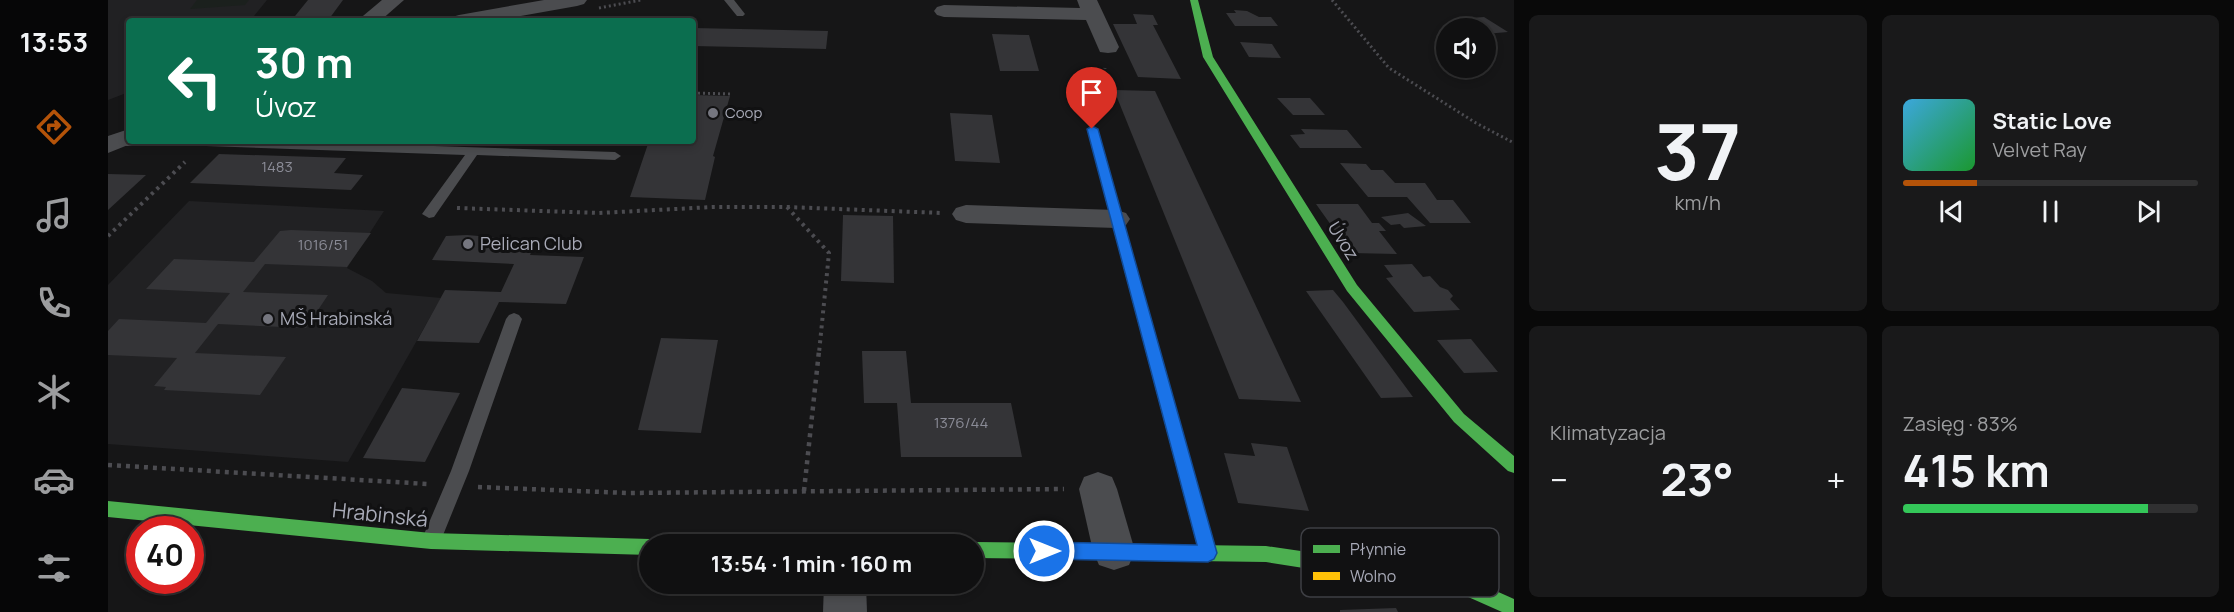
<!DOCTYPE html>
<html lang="pl">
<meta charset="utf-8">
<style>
:root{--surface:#101011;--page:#19191a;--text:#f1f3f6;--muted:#9c9d9f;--line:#303031;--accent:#b45309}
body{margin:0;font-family:Manrope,sans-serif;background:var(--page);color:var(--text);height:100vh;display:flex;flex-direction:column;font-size:22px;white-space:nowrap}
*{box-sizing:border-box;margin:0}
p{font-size:20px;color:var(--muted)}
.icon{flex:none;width:33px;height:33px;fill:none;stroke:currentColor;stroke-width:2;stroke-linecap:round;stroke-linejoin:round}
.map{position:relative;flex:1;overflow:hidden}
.drawer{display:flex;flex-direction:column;gap:15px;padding:15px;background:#090909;width:720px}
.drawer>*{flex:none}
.top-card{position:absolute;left:18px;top:18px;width:570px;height:126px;border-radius:6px;box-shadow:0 3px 9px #0003,0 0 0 2px var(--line);background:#0b6e4f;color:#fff;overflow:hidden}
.controls{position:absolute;left:1328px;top:18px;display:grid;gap:12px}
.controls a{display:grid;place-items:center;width:60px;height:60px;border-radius:50%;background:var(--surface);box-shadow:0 3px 9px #0003,0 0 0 2px var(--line);font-size:30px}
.speed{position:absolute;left:18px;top:516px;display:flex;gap:12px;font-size:30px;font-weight:700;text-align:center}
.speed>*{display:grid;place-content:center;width:78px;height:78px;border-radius:50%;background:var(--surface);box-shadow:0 3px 9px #0003,0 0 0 2px var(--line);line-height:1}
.speed .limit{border:9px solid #d22;background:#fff;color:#111}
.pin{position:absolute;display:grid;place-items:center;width:51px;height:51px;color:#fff;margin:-62px -26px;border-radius:50% 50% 50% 0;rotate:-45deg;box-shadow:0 0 6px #0007}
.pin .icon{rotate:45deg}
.me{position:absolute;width:66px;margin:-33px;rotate:90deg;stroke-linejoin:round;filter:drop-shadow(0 0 4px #0008)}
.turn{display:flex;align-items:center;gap:21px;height:126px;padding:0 30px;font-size:27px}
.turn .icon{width:78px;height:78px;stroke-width:2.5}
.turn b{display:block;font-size:42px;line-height:51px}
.big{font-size:45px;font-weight:700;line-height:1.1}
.drawer .card{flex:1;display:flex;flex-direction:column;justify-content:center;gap:9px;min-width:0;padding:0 21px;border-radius:9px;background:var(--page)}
.drawer .dial{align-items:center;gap:0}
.dial b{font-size:78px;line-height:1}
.song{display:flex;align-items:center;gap:18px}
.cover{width:72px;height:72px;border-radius:9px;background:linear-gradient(135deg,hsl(200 70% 55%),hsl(130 70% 35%))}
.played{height:6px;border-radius:3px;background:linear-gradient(90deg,var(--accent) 25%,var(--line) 25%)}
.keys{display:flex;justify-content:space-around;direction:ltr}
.heat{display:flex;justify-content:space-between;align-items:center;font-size:33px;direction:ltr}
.charge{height:9px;border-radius:4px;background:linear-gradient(90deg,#34c759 83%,var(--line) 0)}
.drawer .tiles{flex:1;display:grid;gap:15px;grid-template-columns:repeat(2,1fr)}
.trip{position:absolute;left:531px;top:534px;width:345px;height:60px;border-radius:30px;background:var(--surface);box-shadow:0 3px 9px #0003,0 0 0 2px var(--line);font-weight:700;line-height:60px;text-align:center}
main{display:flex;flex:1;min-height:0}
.menu{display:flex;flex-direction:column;width:108px;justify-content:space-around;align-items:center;background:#060607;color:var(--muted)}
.menu .icon{width:42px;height:42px}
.menu .selected{color:var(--accent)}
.menu b{font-size:27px;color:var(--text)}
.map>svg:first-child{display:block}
.built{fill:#212123}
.green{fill:#1b201d}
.building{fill:#343437}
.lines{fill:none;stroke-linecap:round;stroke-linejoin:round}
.path-far2{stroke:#4c4c51;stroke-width:3;stroke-dasharray:2 3;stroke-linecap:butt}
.path-far1{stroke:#4c4c51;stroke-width:4;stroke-dasharray:3 4.5;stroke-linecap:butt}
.path{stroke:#4c4c51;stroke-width:4.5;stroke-dasharray:4 5;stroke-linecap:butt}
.lane{fill:#4b4c4f;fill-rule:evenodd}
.street{fill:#4b4c4f;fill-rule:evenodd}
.fast{fill:#4caf50;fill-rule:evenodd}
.slow{fill:#ffc107;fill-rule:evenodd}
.route{fill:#1a73e8;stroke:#114b97;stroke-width:1.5}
.poi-dot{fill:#75767f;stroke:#111112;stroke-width:2}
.labels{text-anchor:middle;stroke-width:6;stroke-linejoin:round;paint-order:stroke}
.far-poi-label{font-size:15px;fill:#a8aab7;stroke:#111112;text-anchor:start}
.number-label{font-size:15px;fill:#8b8c97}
.street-label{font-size:18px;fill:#a8aab7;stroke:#111112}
.poi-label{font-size:18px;fill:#a8aab7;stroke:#111112;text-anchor:start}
.near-street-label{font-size:21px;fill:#a8aab7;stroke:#111112}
.key{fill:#111112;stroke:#3e3f44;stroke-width:1.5}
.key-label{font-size:16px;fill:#a8aab7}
</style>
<main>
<nav class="menu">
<b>13:53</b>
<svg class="icon selected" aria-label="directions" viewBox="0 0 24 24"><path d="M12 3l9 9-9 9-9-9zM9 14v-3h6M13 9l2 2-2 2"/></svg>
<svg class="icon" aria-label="music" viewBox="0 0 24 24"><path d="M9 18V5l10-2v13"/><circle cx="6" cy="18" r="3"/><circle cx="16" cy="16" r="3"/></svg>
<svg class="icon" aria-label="phone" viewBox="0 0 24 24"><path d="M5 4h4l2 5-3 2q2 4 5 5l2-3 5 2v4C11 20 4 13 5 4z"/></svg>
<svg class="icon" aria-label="climate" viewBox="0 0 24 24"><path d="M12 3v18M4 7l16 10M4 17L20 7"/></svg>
<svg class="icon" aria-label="car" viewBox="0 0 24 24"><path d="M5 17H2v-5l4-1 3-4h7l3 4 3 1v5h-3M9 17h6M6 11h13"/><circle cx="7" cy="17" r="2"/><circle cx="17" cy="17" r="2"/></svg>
<svg class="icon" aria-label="filters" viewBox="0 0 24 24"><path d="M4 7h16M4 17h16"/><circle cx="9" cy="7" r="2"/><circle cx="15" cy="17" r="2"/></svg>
</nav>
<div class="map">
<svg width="1406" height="612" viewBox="0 0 1406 612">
<rect width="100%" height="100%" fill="#161617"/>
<g class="built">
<path d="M 0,0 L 159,0 L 142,21 L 21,21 L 21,92 L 0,100 Z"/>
<path d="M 81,201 L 276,211 L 239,268 L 264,281 L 278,293 L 333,298 L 240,462 L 0,444 L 0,285 Z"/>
</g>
<path class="green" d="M 89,0 L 141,0 L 137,5 L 82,9 Z"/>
<g class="building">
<path d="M 200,0 L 235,0 L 221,19 L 183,21 Z"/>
<path d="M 1126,10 L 1139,11 L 1151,17 L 1163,17 L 1170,26 L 1127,26 L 1118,13 L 1128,13 Z"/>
<path d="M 1025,14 L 1045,15 L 1050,25 L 1045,25 L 1073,79 L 1030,77 L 1005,24 L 1029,24 Z"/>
<path d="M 1376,17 L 1400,32 L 1377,34 L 1377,28 L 1364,28 L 1350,19 Z"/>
<path d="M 585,28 L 720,31 L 718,49 L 585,46 Z"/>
<path d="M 884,34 L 921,35 L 931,71 L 892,71 Z"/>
<path d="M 1132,42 L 1164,44 L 1173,58 L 1141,57 Z"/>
<path d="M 1006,90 L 1047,91 L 1193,402 L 1131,399 Z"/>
<path d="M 585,95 L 622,96 L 605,156 L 607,157 L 597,200 L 522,197 L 541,141 L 585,141 Z"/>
<path d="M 1169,98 L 1202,98 L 1217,115 L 1185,115 Z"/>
<path d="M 842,113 L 884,115 L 892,163 L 847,161 Z"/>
<path d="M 1193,129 L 1239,130 L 1254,148 L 1192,148 L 1182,135 L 1197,134 Z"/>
<path d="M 111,154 L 238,158 L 226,173 L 255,175 L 243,190 L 82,183 Z"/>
<path d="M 1232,163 L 1258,164 L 1263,170 L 1275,170 L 1287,183 L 1317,183 L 1329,200 L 1345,200 L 1363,223 L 1322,223 L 1299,197 L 1260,197 Z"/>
<path d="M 0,174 L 38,175 L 0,210 Z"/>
<path d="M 1208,204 L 1250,204 L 1264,223 L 1271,223 L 1278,231 L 1271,231 L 1289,254 L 1243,253 Z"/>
<path d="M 1300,213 L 1318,226 L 1296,228 L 1292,224 L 1283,225 L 1273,217 Z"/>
<path d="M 735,215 L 785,216 L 786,283 L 733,281 Z"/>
<path d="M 183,230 L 263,233 L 239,267 L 157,264 L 135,292 L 220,295 L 198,328 L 110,324 L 87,353 L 178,357 L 152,395 L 56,390 L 58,387 L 46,386 L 69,358 L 0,355 L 0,331 L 11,319 L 98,323 L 122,293 L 38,289 L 66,259 L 146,262 L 172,231 Z"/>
<path d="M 359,235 L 428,241 L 422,255 L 476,257 L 458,304 L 391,302 L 371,343 L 309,341 L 337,290 L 393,292 L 406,264 L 324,260 L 338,236 Z"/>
<path d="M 1304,264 L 1315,277 L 1322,276 L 1332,287 L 1340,290 L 1345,296 L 1342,299 L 1352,310 L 1306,312 L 1278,278 L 1285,277 L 1276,265 Z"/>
<path d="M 1225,290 L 1235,302 L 1305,397 L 1273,398 L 1198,291 Z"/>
<path d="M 553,338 L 610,340 L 593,433 L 530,430 Z"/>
<path d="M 1363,339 L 1376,355 L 1390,372 L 1356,373 L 1329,340 Z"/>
<path d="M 754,351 L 798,351 L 803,403 L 903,403 L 914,457 L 793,457 L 789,403 L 756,403 Z"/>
<path d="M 294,388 L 352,393 L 317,462 L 255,458 Z"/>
<path d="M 1143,443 L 1179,447 L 1201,511 L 1130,503 L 1116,453 L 1147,456 Z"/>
<path d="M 1288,608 L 1290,612 L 1232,612 L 1232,610 Z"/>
</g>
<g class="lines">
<g class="path-far2">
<path d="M 1224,0 L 1281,68 L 1368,123 L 1406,143"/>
<path d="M 491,8 L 533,0"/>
<path d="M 585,93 L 625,94"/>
<path d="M 989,108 L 997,68"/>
</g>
<g class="path-far1">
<path d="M 679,207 L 721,253 L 711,353"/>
<path d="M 349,208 L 491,213 L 605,207 L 679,207 L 834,213"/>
<path d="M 0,236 L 77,162"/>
</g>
<g class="path">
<path d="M 0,465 L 320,484"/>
<path d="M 370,487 L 519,493 L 956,489"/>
<path d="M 696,491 L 711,351"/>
</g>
<g class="lane">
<path d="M 616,0 L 626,0 L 637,14 L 635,16 L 629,16 Z"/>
<path d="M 21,138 L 21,141 L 174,141 L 507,152 L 513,156 L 507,160 L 369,155 L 326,217 L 321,218 L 314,214 L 357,155 L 98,146 L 7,146 L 1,142 L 7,138 Z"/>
<path d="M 406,313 L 411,315 L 414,319 L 361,471 L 331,545 L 324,548 L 317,545 L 314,539 L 343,471 L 398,319 L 401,315 Z"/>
</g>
<g class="street">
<path d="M 274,0 L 296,0 L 272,21 L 249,21 Z"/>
<path d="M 436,0 L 479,0 L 476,4 L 469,6 L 385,21 L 341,21 L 344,17 L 351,15 Z"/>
<path d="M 969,0 L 989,0 L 1011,47 L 1008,52 L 1000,53 L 992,52 L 978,20 L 836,17 L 829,15 L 826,11 L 829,7 L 836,5 L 972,8 Z"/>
<path d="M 21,129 L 21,141 L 30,141 L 0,153 L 0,136 Z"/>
<path d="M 858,205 L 1008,210 L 1018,213 L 1022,219 L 1018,225 L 1008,228 L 858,223 L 848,220 L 844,214 L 848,208 Z"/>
<path d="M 990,472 L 1004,477 L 1009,489 L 1027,551 L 1021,565 L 1006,570 L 991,565 L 985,551 L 971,489 L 976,477 Z"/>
<path d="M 716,584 L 758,584 L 759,612 L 715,612 Z"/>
</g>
<g class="fast">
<path d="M 1082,0 L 1090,0 L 1105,57 L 1249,285 L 1356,414 L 1406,456 L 1406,473 L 1400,471 L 1346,422 L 1239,291 L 1095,57 Z"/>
<path d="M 0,501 L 323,533 L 542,539 L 548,541 L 550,544 L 542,544 L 542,555 L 323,549 L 0,517 Z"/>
<path d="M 866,542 L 1158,546 L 1350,574 L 1406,599 L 1406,612 L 1394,612 L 1349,592 L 1158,562 L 866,558 L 866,544 L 860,544 Z"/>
</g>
<path class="slow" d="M 984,126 L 989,129 L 1109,553 L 1106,559 L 1100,561 L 1094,559 L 1091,553 L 979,129 Z"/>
</g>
<path class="route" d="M 984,126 L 990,129 L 1109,553 L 1106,559 L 1100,562 L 936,559 L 930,557 L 927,551 L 930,545 L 936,542 L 1089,545 L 979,129 Z"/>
<g class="poi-dot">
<circle cx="605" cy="113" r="6"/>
<circle cx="360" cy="244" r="6"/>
<circle cx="160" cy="319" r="6"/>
</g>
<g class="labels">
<g class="far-poi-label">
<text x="617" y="118">Coop</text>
</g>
<g class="number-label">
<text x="169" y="172">1483</text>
<text x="215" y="250">1016/51</text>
<text x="853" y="428">1376/44</text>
</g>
<g class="street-label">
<text transform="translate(1235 241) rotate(58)" y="6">Úvoz</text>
</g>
<g class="poi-label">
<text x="372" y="250">Pelican Club</text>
<text x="172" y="325">MŠ Hrabinská</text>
</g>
<g class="near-street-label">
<text transform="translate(272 515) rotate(6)" y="7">Hrabinská</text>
</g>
</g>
<rect x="1193" y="528" width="198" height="69" rx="9" class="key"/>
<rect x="1205" y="545" width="27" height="8" fill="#4caf50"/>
<rect x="1205" y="572" width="27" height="8" fill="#ffc107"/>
<g class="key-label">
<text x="1242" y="555">Płynnie</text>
<text x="1242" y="582">Wolno</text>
</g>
</svg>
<div class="controls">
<a><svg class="icon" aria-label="sound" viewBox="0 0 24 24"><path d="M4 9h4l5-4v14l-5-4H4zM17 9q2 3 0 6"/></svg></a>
</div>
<div class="speed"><div class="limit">40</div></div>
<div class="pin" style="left:984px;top:129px;background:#d93025"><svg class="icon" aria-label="arrive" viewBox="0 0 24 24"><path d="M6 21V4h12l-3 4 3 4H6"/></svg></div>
<svg class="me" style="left:936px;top:551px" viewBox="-20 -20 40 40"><circle r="17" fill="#1a73e8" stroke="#fff" stroke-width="3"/><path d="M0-11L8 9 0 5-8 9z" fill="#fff"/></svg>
<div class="trip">13:54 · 1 min · 160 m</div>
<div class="top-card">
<div class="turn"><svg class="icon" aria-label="left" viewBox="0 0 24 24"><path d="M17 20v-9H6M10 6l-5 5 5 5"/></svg><div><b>30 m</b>Úvoz</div></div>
</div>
</div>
<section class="drawer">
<div class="tiles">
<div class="card dial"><b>37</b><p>km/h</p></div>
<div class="card">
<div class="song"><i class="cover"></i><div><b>Static Love</b><p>Velvet Ray</p></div></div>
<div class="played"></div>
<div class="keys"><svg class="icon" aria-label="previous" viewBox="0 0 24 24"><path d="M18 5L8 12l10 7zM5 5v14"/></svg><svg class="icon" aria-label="pause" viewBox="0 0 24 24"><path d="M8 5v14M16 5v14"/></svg><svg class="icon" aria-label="next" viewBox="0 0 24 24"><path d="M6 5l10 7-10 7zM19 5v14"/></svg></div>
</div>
<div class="card"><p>Klimatyzacja</p>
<div class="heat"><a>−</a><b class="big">23°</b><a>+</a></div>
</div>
<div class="card"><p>Zasięg · 83%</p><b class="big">415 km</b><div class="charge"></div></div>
</div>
</section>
</main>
